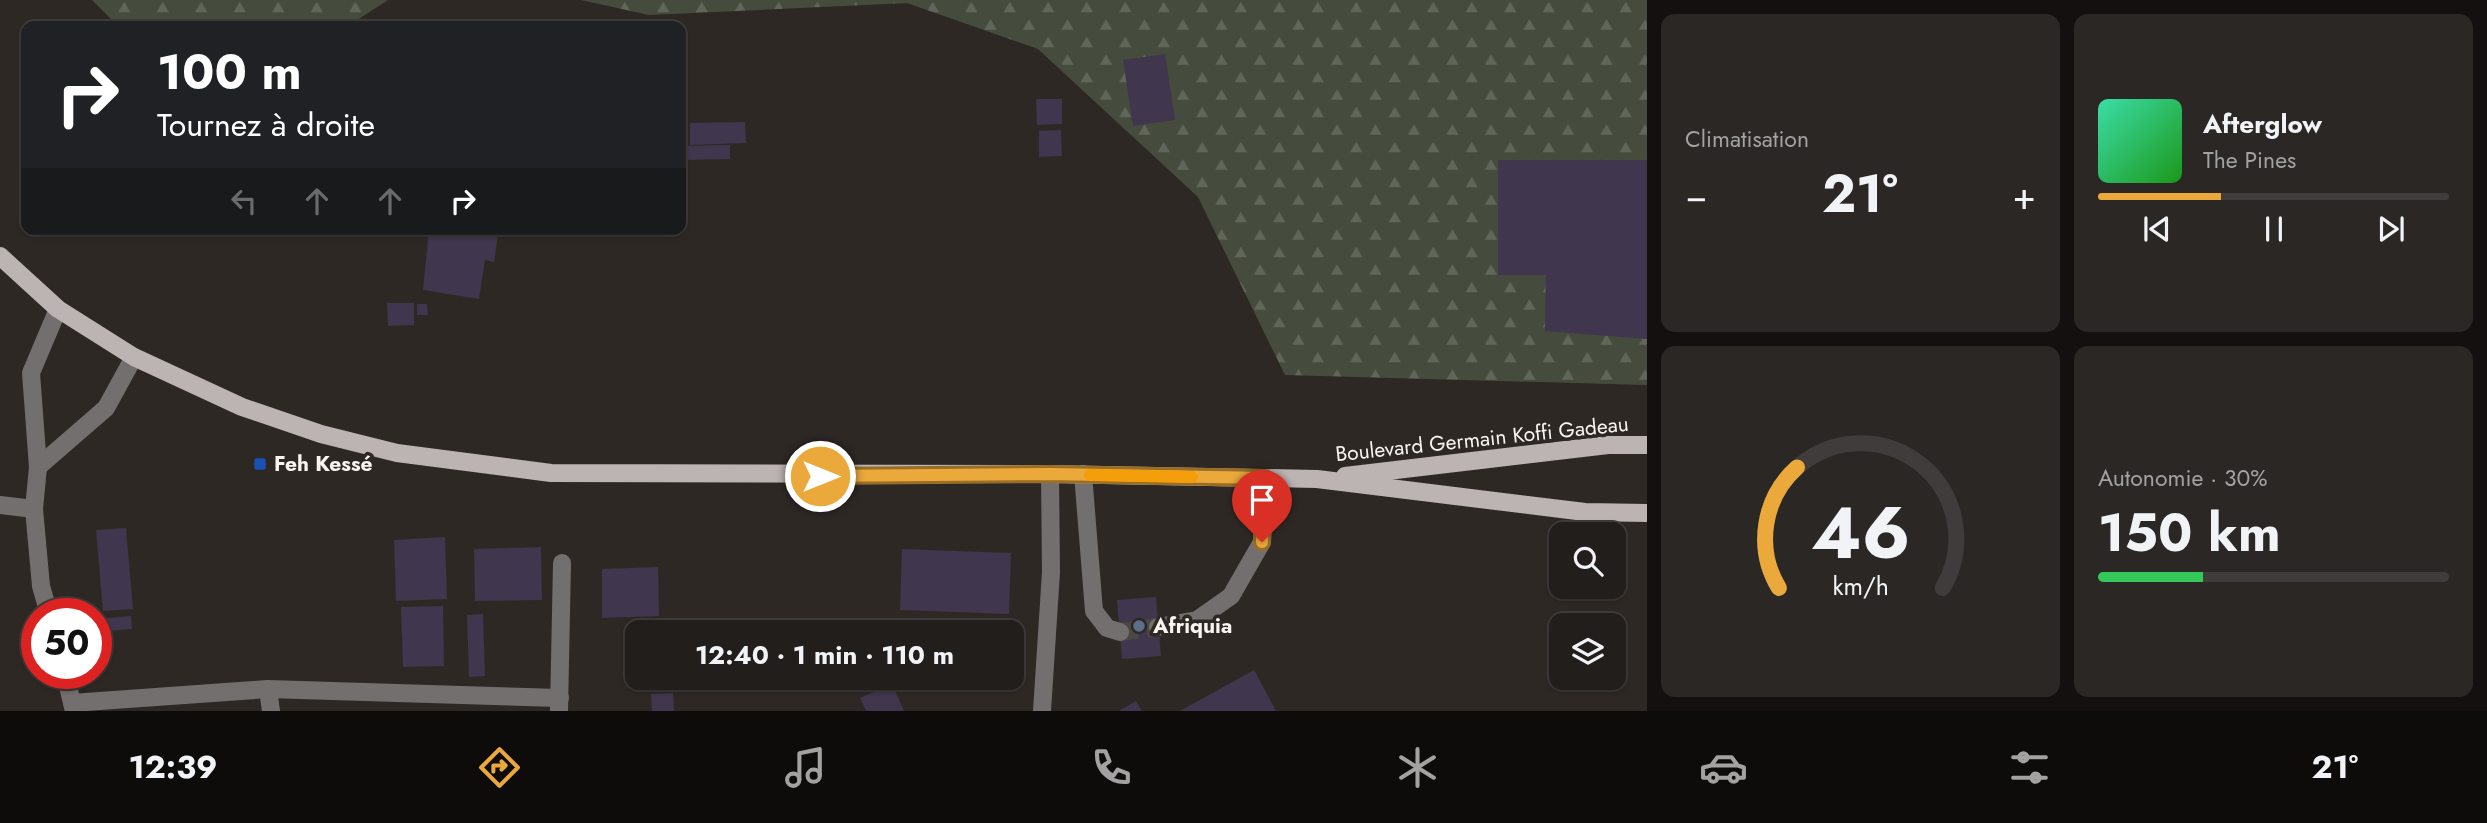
<!DOCTYPE html>
<html lang="fr">
<meta charset="utf-8">
<style>
:root{--surface:#221e1c;--page:#2a2725;--text:#f1f3f6;--muted:#a2a2a3;--line:#3f3c3b;--accent:#eca93b}
body{margin:0;font-family:Jost,sans-serif;background:var(--page);color:var(--text);height:100vh;display:flex;flex-direction:column;font-size:26px;white-space:nowrap}
*{box-sizing:border-box;margin:0}
p{font-size:23px;color:var(--muted)}
.icon{flex:none;width:38px;height:38px;fill:none;stroke:currentColor;stroke-width:2;stroke-linecap:round;stroke-linejoin:round}
.map{position:relative;flex:1;overflow:hidden}
.panel{display:flex;flex-direction:column;gap:14px;padding:14px;background:#13100f;width:840px}
.panel>*{flex:none}
.hud{position:absolute;left:21px;top:21px;width:665px;height:214px;border-radius:14px;box-shadow:0 2px 5px #0004,0 0 0 2px var(--line);background:#202124;color:#fff;overflow:hidden}
.tools{position:absolute;left:1549px;top:522px;display:grid;gap:14px}
.tools a{display:grid;place-items:center;width:77px;height:77px;border-radius:14px;background:var(--surface);box-shadow:0 2px 5px #0004,0 0 0 2px var(--line);font-size:35px}
.speed{position:absolute;left:21px;top:598px;display:flex;gap:14px;font-size:35px;font-weight:700;text-align:center}
.speed>*{display:grid;place-content:center;width:91px;height:91px;border-radius:50%;background:var(--surface);box-shadow:0 2px 5px #0004,0 0 0 2px var(--line);line-height:1}
.speed .limit{border:10px solid #d22;background:#fff;color:#111}
.pin{position:absolute;display:grid;place-items:center;width:60px;height:60px;color:#fff;margin:-72px -30px;border-radius:50% 50% 50% 0;rotate:-45deg;box-shadow:0 0 7px #0007}
.pin .icon{rotate:45deg}
.me{position:absolute;width:77px;margin:-38px;rotate:90deg;stroke-linejoin:round;filter:drop-shadow(0 0 5px #0008)}
.turn{display:flex;align-items:center;gap:24px;height:147px;padding:0 21px;font-size:32px}
.turn .icon{width:91px;height:91px;stroke-width:2.5}
.turn b{display:block;font-size:49px;line-height:60px}
.lanes{display:flex;align-items:center;height:66px;padding:0 21px;background:#0003;justify-content:center;gap:35px;direction:ltr}
.lanes .off{opacity:.35}
.big{font-size:52px;font-weight:700;line-height:1.1}
.panel .card{flex:1;display:flex;flex-direction:column;justify-content:center;gap:10px;min-width:0;padding:0 24px;border-radius:14px;background:var(--page)}
.panel .dial{align-items:center;gap:0}
.dial svg{height:182px;overflow:visible;fill:none;stroke:var(--line);stroke-width:7;stroke-linecap:round;text-anchor:middle}
.dial text{fill:var(--text);stroke:none}
.song{display:flex;align-items:center;gap:21px}
.cover{width:84px;height:84px;border-radius:10px;background:linear-gradient(135deg,hsl(160 70% 55%),hsl(120 70% 35%))}
.played{height:7px;border-radius:4px;background:linear-gradient(90deg,var(--accent) 35%,var(--line) 35%)}
.keys{display:flex;justify-content:space-around;direction:ltr}
.heat{display:flex;justify-content:space-between;align-items:center;font-size:38px;direction:ltr}
.charge{height:10px;border-radius:5px;background:linear-gradient(90deg,#34c759 30%,var(--line) 0)}
.panel .tiles{flex:1;display:grid;gap:14px;grid-template-columns:repeat(2,1fr)}
.trip{position:absolute;left:625px;top:620px;width:399px;height:70px;border-radius:14px;background:var(--surface);box-shadow:0 2px 5px #0004,0 0 0 2px var(--line);font-weight:700;line-height:70px;text-align:center}
.dock{display:flex;height:112px;justify-content:space-around;align-items:center;background:#0e0c0b;color:var(--muted)}
.dock .icon{width:49px;height:49px}
.dock .on{color:var(--accent)}
.dock b{font-size:32px;color:var(--text)}
main{display:flex;flex:1;min-height:0}
.map>svg:first-child{display:block}
.forest{fill:url(#forest-firs)}
.building{fill:#40364d}
.lines{fill:none;stroke-linecap:round;stroke-linejoin:round}
.minor-tunnel{stroke:#4c4744;stroke-width:18;stroke-dasharray:18 9;stroke-linecap:butt}
.minor{stroke:#726f6e;stroke-width:18}
.major{stroke:#bbb4b2;stroke-width:18}
.route-casing{stroke:#996e26;stroke-width:18}
.route{stroke:#eca93b;stroke-width:12}
.slow{stroke:#f59e0b;stroke-width:12}
.transit-dot{fill:#1a4fb4;stroke:#2e2825;stroke-width:2.5}
.service-dot{fill:#5c6f8a;stroke:#2e2825;stroke-width:2.5}
.labels{text-anchor:middle;stroke-width:7;stroke-linejoin:round;paint-order:stroke}
.street-label{font-size:21px;fill:#f8f4f2;stroke:#2e2825}
.poi-label{font-size:21px;font-weight:bold;fill:#f8f4f2;stroke:#2e2825;text-anchor:start}
</style>
<main>
<div class="map">
<svg width="1647" height="711" viewBox="0 0 1647 711">
<defs>
<pattern id="forest-firs" width="22" height="20" patternUnits="userSpaceOnUse" patternTransform="scale(1.75)"><rect width="22" height="20" fill="#454c3d"/><path d="M5 1l3.5 6h-7zM16 11l3.5 6h-7z" fill="#61665a"/></pattern>
</defs>
<rect width="100%" height="100%" fill="#2e2825"/>
<g class="forest">
<path d="M 92,0 L 388,0 L 348,26 L 118,26 Z"/>
<path d="M 581,0 L 1647,0 L 1647,385 L 1285,375 L 1198,197 L 1038,49 L 907,3 L 649,15 Z"/>
</g>
<g class="building">
<path d="M 1165,54 L 1175,120 L 1133,126 L 1123,60 Z"/>
<path d="M 1036,99 L 1062,99 L 1062,124 L 1037,125 Z"/>
<path d="M 745,122 L 746,143 L 690,145 L 690,123 Z"/>
<path d="M 1061,130 L 1062,156 L 1039,157 L 1039,131 Z"/>
<path d="M 730,145 L 730,159 L 681,160 L 681,146 Z"/>
<path d="M 1498,160 L 1647,160 L 1647,339 L 1545,331 L 1546,275 L 1498,275 Z"/>
<path d="M 429,229 L 478,229 L 478,232 L 498,235 L 494,262 L 485,260 L 479,299 L 423,290 Z"/>
<path d="M 387,303 L 414,303 L 414,325 L 388,326 Z"/>
<path d="M 417,304 L 427,304 L 428,315 L 417,315 Z"/>
<path d="M 126,528 L 133,609 L 103,611 L 96,530 Z"/>
<path d="M 445,537 L 447,599 L 396,601 L 394,540 Z"/>
<path d="M 541,547 L 542,600 L 475,601 L 474,549 Z"/>
<path d="M 902,549 L 1011,553 L 1009,614 L 900,610 Z"/>
<path d="M 658,567 L 659,616 L 602,618 L 602,569 Z"/>
<path d="M 1156,597 L 1161,656 L 1122,659 L 1117,600 Z"/>
<path d="M 443,606 L 444,666 L 403,667 L 401,607 Z"/>
<path d="M 483,614 L 485,676 L 469,677 L 467,615 Z"/>
<path d="M 131,616 L 132,629 L 107,631 L 106,618 Z"/>
<path d="M 1254,670 L 1276,711 L 1180,711 Z"/>
<path d="M 892,684 L 904,711 L 866,711 L 860,698 Z"/>
<path d="M 673,693 L 674,711 L 652,711 L 651,694 Z"/>
<path d="M 1136,701 L 1142,711 L 1119,711 Z"/>
</g>
<g class="lines">
<path class="minor-tunnel" d="M 1120,632 L 1158,627"/>
<g class="minor">
<path d="M 38,467 L 106,408 L 134,357"/>
<path d="M 1083,474 L 1094,611 L 1107,628 L 1120,632"/>
<path d="M 0,505 L 34,509"/>
<path d="M 49,614 L 41,586 L 34,509 L 38,467 L 31,373 L 58,309"/>
<path d="M 1158,627 L 1197,620 L 1231,596 L 1262,542 L 1265,478"/>
<path d="M 65,674 L 74,711"/>
<path d="M 268,689 L 271,711"/>
<path d="M 72,703 L 268,689 L 560,698"/>
<path d="M 559,711 L 562,563"/>
<path d="M 1042,711 L 1051,572 L 1050,474"/>
</g>
<g class="major">
<path d="M 0,256 L 58,309 L 134,357 L 242,407 L 321,434 L 397,453 L 551,473 L 1050,474 L 1317,479 L 1585,512 L 1647,513"/>
<path d="M 1345,476 L 1608,445 L 1647,445"/>
</g>
</g>
<g class="lines">
<defs>
<path id="route" d="M 820,476 L 1050,474 L 1265,478 L 1262,542"/>
</defs>
<use href="#route" class="route-casing"/>
<use href="#route" class="route"/>
<path class="slow" d="M 1090,475 L 1192,477"/>
</g>
<rect class="transit-dot" x="253" y="457" width="14" height="14" rx="3.5"/>
<circle class="service-dot" cx="1139" cy="626" r="7"/>
<g class="labels">
<g class="street-label">
<text transform="translate(1482 439) rotate(-6)" y="7">Boulevard Germain Koffi Gadeau</text>
</g>
<g class="poi-label">
<text x="274" y="471">Feh Kessé</text>
<text x="1153" y="633">Afriquia</text>
</g>
</g>
</svg>
<div class="tools">
<a><svg class="icon" aria-label="search" viewBox="0 0 24 24"><circle cx="10" cy="10" r="6"/><path d="M15 15l6 6"/></svg></a>
<a><svg class="icon" aria-label="layers" viewBox="0 0 24 24"><path d="M12 4l9 5-9 5-9-5zM3 14l9 5 9-5"/></svg></a>
</div>
<div class="speed"><div class="limit">50</div></div>
<div class="pin" style="left:1262px;top:542px;background:#d93025"><svg class="icon" aria-label="arrive" viewBox="0 0 24 24"><path d="M6 21V4h12l-3 4 3 4H6"/></svg></div>
<svg class="me" style="left:820px;top:476px" viewBox="-20 -20 40 40"><circle r="17" fill="#eca93b" stroke="#fff" stroke-width="3"/><path d="M0-11L8 9 0 5-8 9z" fill="#fff"/></svg>
<div class="trip">12:40 · 1 min · 110 m</div>
<div class="hud">
<div class="turn"><svg class="icon" aria-label="right" viewBox="0 0 24 24"><path d="M7 20v-9h11M14 6l5 5-5 5"/></svg><div><b>100 m</b>Tournez à droite</div></div>
<div class="lanes"><svg class="icon off" aria-label="left" viewBox="0 0 24 24"><path d="M17 20v-9H6M10 6l-5 5 5 5"/></svg><svg class="icon off" aria-label="ahead" viewBox="0 0 24 24"><path d="M12 20V5M6 11l6-6 6 6"/></svg><svg class="icon off" aria-label="ahead" viewBox="0 0 24 24"><path d="M12 20V5M6 11l6-6 6 6"/></svg><svg class="icon" aria-label="right" viewBox="0 0 24 24"><path d="M7 20v-9h11M14 6l5 5-5 5"/></svg></div>
</div>
</div>
<section class="panel">
<div class="tiles">
<div class="card"><p>Climatisation</p>
<div class="heat"><a>−</a><b class="big">21°</b><a>+</a></div>
</div>
<div class="card">
<div class="song"><i class="cover"></i><div><b>Afterglow</b><p>The Pines</p></div></div>
<div class="played"></div>
<div class="keys"><svg class="icon" aria-label="previous" viewBox="0 0 24 24"><path d="M18 5L8 12l10 7zM5 5v14"/></svg><svg class="icon" aria-label="pause" viewBox="0 0 24 24"><path d="M8 5v14M16 5v14"/></svg><svg class="icon" aria-label="next" viewBox="0 0 24 24"><path d="M6 5l10 7-10 7zM19 5v14"/></svg></div>
</div>
<div class="card dial"><svg viewBox="0 0 100 80">
<path d="M14 69A42 42 0 1 1 86 69"/>
<path d="M14 69A42 42 0 0 1 22 16" stroke="#eca93b"/>
<text x="50" y="56" font-size="32" font-weight="700">46</text>
<text x="50" y="72" font-size="11">km/h</text>
</svg></div>
<div class="card"><p>Autonomie · 30%</p><b class="big">150 km</b><div class="charge"></div></div>
</div>
</section>
</main>
<nav class="dock">
<b>12:39</b>
<svg class="icon on" aria-label="directions" viewBox="0 0 24 24"><path d="M12 3l9 9-9 9-9-9zM9 14v-3h6M13 9l2 2-2 2"/></svg>
<svg class="icon" aria-label="music" viewBox="0 0 24 24"><path d="M9 18V5l10-2v13"/><circle cx="6" cy="18" r="3"/><circle cx="16" cy="16" r="3"/></svg>
<svg class="icon" aria-label="phone" viewBox="0 0 24 24"><path d="M5 4h4l2 5-3 2q2 4 5 5l2-3 5 2v4C11 20 4 13 5 4z"/></svg>
<svg class="icon" aria-label="climate" viewBox="0 0 24 24"><path d="M12 3v18M4 7l16 10M4 17L20 7"/></svg>
<svg class="icon" aria-label="car" viewBox="0 0 24 24"><path d="M5 17H2v-5l4-1 3-4h7l3 4 3 1v5h-3M9 17h6M6 11h13"/><circle cx="7" cy="17" r="2"/><circle cx="17" cy="17" r="2"/></svg>
<svg class="icon" aria-label="filters" viewBox="0 0 24 24"><path d="M4 7h16M4 17h16"/><circle cx="9" cy="7" r="2"/><circle cx="15" cy="17" r="2"/></svg>
<b>21°</b>
</nav>
